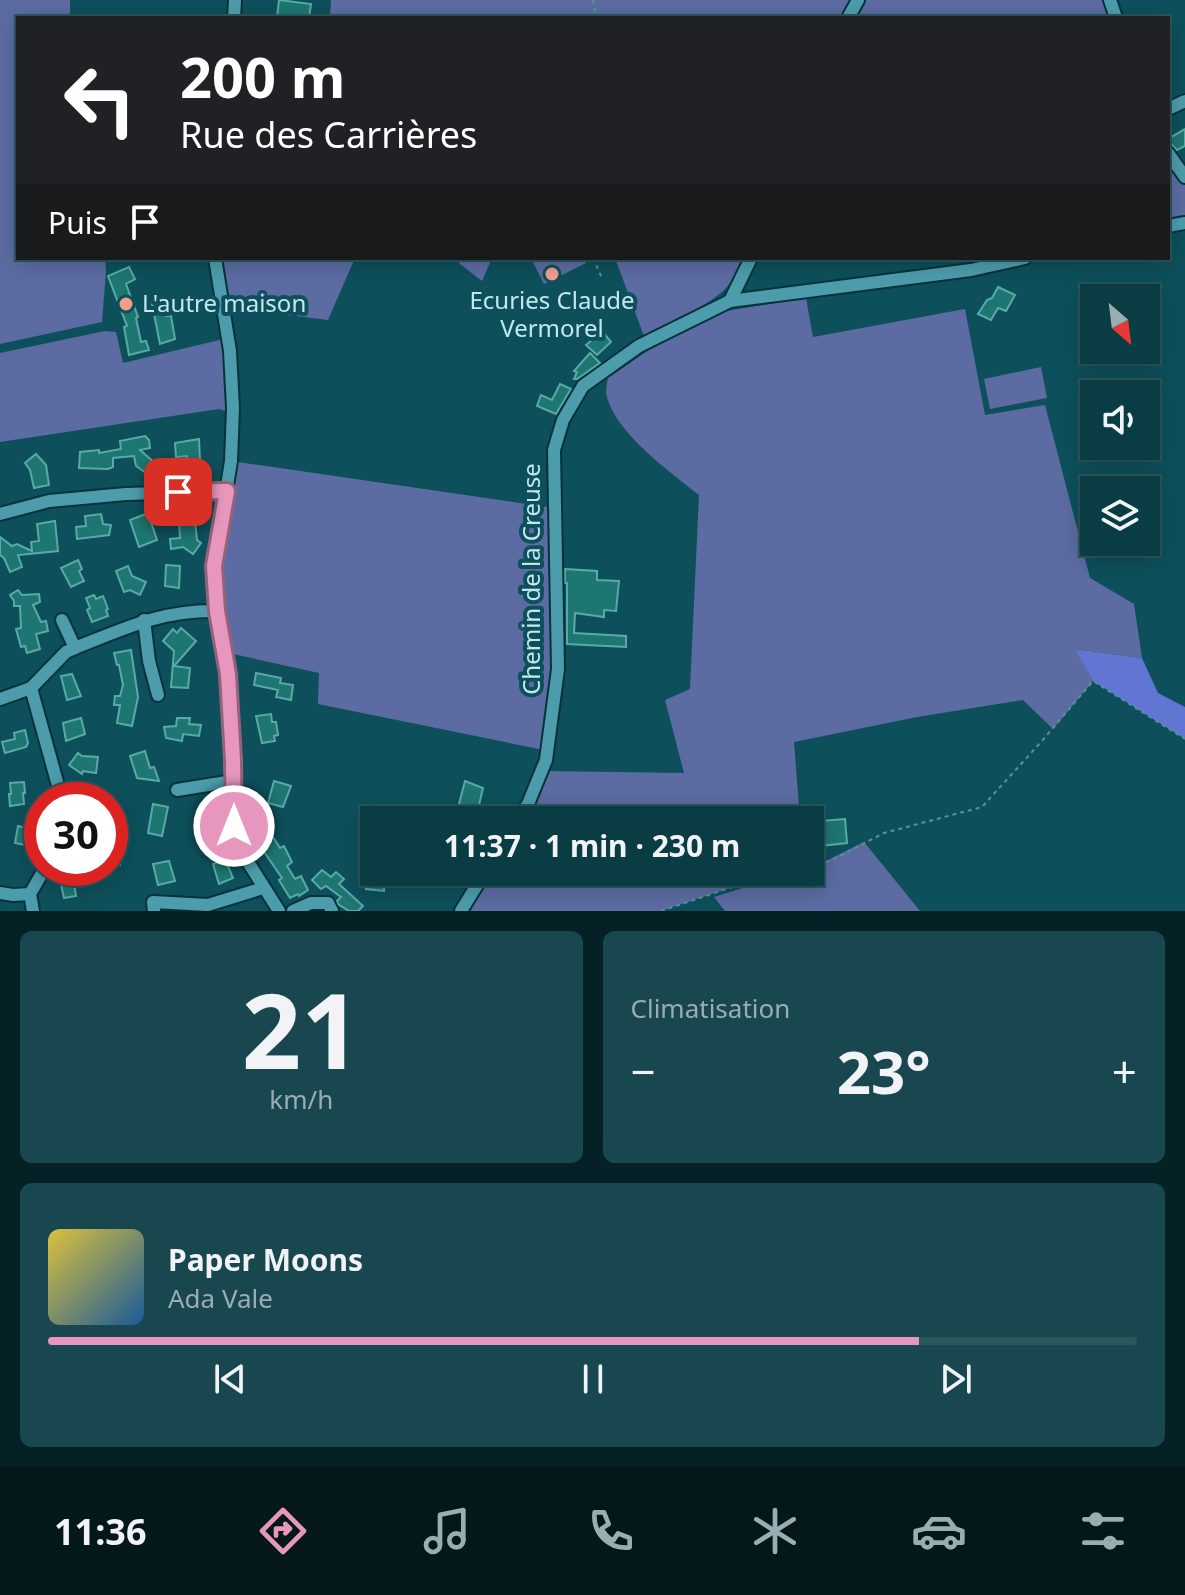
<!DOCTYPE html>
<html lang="fr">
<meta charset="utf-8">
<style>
:root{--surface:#0a3c44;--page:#18474f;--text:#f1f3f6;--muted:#99adb2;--line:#2a565d;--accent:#e797bd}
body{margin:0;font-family:"Noto Sans",sans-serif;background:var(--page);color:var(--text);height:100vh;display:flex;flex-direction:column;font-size:30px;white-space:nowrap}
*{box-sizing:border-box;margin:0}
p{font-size:26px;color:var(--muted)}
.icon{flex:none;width:44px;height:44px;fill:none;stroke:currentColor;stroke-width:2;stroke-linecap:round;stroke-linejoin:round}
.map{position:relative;height:911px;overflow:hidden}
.panel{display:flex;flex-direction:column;gap:20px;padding:20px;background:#062125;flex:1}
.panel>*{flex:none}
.hud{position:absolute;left:16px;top:16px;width:1154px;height:244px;border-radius:0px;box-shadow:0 4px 20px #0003,0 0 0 2px var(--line);background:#202124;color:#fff;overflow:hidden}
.needle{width:52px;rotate:152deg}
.controls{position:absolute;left:1080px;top:284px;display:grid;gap:16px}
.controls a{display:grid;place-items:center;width:80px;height:80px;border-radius:0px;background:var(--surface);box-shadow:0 4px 20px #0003,0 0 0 2px var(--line);font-size:40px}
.speed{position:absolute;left:24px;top:782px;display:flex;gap:16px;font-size:40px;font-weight:700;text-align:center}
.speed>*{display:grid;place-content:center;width:104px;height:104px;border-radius:50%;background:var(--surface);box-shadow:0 4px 20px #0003,0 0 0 2px var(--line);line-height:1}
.speed .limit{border:12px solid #d22;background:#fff;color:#111}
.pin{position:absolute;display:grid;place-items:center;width:68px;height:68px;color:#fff;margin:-34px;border-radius:16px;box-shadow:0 4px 12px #0006}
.me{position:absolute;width:88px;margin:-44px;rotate:0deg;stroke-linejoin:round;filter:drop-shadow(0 0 6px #0008)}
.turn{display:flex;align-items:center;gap:28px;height:168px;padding:0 32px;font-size:36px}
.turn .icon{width:104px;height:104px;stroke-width:2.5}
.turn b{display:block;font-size:56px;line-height:68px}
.then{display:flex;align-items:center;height:76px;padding:0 32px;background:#0003;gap:16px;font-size:30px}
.big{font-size:60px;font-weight:700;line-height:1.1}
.panel .card{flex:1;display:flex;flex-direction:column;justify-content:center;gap:12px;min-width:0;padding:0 28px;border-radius:12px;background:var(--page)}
.panel .dial{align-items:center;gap:0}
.dial b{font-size:104px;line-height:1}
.song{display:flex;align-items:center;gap:24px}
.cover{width:96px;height:96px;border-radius:12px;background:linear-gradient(135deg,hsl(50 70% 55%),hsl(210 70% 35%))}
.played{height:8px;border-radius:4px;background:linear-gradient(90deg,var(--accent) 80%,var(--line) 80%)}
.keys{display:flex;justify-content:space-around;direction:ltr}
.heat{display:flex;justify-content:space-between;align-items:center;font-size:44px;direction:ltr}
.panel .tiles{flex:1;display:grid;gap:20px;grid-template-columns:1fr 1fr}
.card:last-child{grid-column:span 2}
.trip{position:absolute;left:360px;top:806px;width:464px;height:80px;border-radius:0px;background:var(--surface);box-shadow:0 4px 20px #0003,0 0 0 2px var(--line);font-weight:700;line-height:80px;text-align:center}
.menu{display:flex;height:128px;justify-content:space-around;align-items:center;background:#04181b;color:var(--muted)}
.menu .icon{width:56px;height:56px}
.menu .on{color:var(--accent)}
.menu b{font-size:36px;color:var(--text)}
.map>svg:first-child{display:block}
.green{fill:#5c6ca2}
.forest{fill:#6076d2}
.building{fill:#1d7672;stroke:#59aaa6;stroke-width:2}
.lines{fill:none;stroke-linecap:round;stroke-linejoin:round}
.minor-casing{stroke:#05333b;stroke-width:16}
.path{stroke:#5b919b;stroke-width:2;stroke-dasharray:4 4;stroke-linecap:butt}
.minor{stroke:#4d9cab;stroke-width:12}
.route-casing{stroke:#96627b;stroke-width:20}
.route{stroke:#e797bd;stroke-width:14}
.poi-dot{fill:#f49d8d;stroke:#0d505b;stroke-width:3}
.labels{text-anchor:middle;stroke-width:8;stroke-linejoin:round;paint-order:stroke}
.poi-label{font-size:24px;fill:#c2e7ef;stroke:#0d505b}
.street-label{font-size:24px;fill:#c2e7ef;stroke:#0d505b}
</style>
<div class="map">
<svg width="1185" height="911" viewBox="0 0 1185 911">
<rect width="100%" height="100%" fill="#0d505b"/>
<g class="green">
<path d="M 0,0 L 70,0 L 70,18 L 18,18 L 18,258 L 105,258 L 106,271 L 102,322 L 0,344 Z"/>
<path d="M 331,0 L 851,0 L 842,18 L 330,18 Z"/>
<path d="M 866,0 L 1105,0 L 1111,18 L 857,18 Z"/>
<path d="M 1168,160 L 1185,184 L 1185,217 L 1168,222 Z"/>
<path d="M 215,258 L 355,258 L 328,320 L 223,307 Z"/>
<path d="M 457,258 L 492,258 L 482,281 L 460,264 Z"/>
<path d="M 531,258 L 583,258 L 586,263 L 544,284 Z"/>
<path d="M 615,258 L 743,258 C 739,270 733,282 723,291 C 706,307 666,324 644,336 Z"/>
<path d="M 806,298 L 813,337 L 965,309 L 985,415 L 1045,405 L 1090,578 L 1134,604 L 1142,658 L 1076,649 L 1093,681 L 1053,729 L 1023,700 L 917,717 L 794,742 L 800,820 L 518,820 L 542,771 L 684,773 L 665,700 L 690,689 L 699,495 C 670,472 616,433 607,397 C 605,391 607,384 608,378 L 649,350 L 720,312 Z"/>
<path d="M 105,331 L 116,332 L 123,363 L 228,338 L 233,413 L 219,409 L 0,442 L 0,353 Z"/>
<path d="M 1041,367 L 1047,398 L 990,409 L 984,379 Z"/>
<path d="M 231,461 L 554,508 L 558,669 L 546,760 L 539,749 L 318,704 L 319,673 L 224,652 L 214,566 Z"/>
<path d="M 864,842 L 920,911 L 725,911 L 714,897 L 793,872 L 810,872 L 810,867 L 822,863 Z"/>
<path d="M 485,872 L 777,872 L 661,911 L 461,911 Z"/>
</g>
<path class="forest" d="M 1075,649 L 1142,658 L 1158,693 L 1185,707 L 1185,739 L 1093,681 Z"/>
<g class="building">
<path d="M 279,0 L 311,4 L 309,18 L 277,18 Z"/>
<path d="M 1185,129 L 1185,146 L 1177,150 L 1172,145 L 1168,144 L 1168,139 Z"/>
<path d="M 129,267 L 135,279 L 126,284 L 138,317 L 136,318 L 141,342 L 146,341 L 149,350 L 129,355 L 124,327 L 127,326 L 108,276 Z"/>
<path d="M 998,287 L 1015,295 L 1006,311 L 998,308 L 991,320 L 978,314 L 987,300 L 992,298 Z"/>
<path d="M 165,302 L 166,316 L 171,316 L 175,339 L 160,344 L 152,304 Z"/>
<path d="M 598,326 L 611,342 L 597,355 L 586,345 L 592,340 L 587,335 Z"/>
<path d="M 590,353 L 600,363 L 577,379 L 574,379 L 577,372 L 574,371 Z"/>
<path d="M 560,384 L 571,389 L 556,414 L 537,406 L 541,395 L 552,400 Z"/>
<path d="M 145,436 L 149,440 L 150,448 L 140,450 L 155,463 L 146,473 L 136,466 L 134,456 L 113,458 L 113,467 L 108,469 L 79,468 L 80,452 L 99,450 L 99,453 L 121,449 L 120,441 Z"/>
<path d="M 199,439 L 200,461 L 187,462 L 187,456 L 176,457 L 175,443 Z"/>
<path d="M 36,454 L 46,465 L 49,485 L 34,488 L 30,470 L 25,463 Z"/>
<path d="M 148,513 L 157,540 L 139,547 L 130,520 Z"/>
<path d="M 101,514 L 103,524 L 111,525 L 109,535 L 77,539 L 76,527 L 86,526 L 85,516 Z"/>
<path d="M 195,520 L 197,540 L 201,543 L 193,554 L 183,547 L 171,549 L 170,539 L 180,538 L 179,522 Z"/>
<path d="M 55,521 L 58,551 L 18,555 L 22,567 L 10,572 L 4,558 L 0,555 L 0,537 L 12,546 L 17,544 L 32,551 L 31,542 L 39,541 L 37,524 Z"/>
<path d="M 78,560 L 82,569 L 79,571 L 84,581 L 71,587 L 61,568 Z"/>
<path d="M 166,565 L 180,566 L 179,588 L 165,586 Z"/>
<path d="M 128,566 L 132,576 L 146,582 L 140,595 L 130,590 L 124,592 L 116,571 Z"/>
<path d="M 565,569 L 597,571 L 597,580 L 619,581 L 616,611 L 604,610 L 604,617 L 575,613 L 574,633 L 626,636 L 626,647 L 567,644 L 567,583 L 565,583 Z"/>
<path d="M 18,590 L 22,595 L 39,594 L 40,602 L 33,605 L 41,622 L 46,621 L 48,631 L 36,634 L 40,649 L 27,653 L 25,646 L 21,647 L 16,629 L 21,628 L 20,606 L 14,606 L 14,601 L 10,595 Z"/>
<path d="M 94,595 L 96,599 L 103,596 L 108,609 L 106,610 L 108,616 L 92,622 L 87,610 L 90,608 L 86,598 Z"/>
<path d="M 181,628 L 196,641 L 174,666 L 190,668 L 188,688 L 171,687 L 174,651 L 163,641 L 173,629 L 177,633 Z"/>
<path d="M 131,650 L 138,697 L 132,726 L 117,723 L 120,705 L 114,705 L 115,696 L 120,696 L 123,685 L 119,665 L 117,665 L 114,653 Z"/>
<path d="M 256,673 L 281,678 L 280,683 L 293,685 L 291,700 L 276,697 L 278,690 L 254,685 Z"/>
<path d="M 72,674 L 81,696 L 67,700 L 61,676 Z"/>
<path d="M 271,714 L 272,722 L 276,722 L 278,735 L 274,736 L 275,741 L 262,743 L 256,716 Z"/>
<path d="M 81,718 L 85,734 L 66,741 L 63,723 Z"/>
<path d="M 177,718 L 190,718 L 189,724 L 201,725 L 199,736 L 183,734 L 182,741 L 166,738 L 164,727 L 176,726 Z"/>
<path d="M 25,730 L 28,743 L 26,747 L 5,753 L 2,742 L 15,739 L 14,733 Z"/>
<path d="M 145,751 L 150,768 L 154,767 L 159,781 L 137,778 L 130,756 Z"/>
<path d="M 78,753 L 82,756 L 98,757 L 96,773 L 83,771 L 82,774 L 69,765 Z"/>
<path d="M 274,781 L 291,786 L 283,807 L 268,803 Z"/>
<path d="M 465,781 L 483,788 L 478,809 L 459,804 Z"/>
<path d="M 24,782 L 25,793 L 23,793 L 24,804 L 10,806 L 9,794 L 11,794 L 10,783 Z"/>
<path d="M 153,804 L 168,807 L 162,836 L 148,833 Z"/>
<path d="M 845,819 L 847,843 L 821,846 L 821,855 L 810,856 L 810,841 L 817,840 L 817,835 L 821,834 L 820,821 Z"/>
<path d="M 263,821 L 280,848 L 284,846 L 292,862 L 287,866 L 295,879 L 301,876 L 308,890 L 299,896 L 298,894 L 290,898 L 279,880 L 282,878 L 249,830 Z"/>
<path d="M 18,826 L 31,829 L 30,832 L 38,833 L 35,847 L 15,843 Z"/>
<path d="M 110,835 L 114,835 L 120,865 L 110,867 Z"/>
<path d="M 225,859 L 233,878 L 219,884 L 213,864 Z"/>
<path d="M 169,861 L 175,881 L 158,885 L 153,864 Z"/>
<path d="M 322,870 L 331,877 L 336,872 L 344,879 L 339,884 L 363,906 L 358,911 L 349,911 L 338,904 L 337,901 L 341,897 L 326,886 L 321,889 L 312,880 Z"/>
<path d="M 74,872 L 76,883 L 74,884 L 76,896 L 64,898 L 59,875 Z"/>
<path d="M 368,872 L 381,872 L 381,878 L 385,878 L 384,891 L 366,889 Z"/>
</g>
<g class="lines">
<defs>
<g id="minor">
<path d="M 1110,0 L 1116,18"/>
<path d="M 234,18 L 235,0"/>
<path d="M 848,18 L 858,0"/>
<path d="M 1168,109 L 1185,101"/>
<path d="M 1168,153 L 1185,177"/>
<path d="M 1168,226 L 1185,223"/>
<path d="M 215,258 L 230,351 L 233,408 L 231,461 L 214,566 L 217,611 L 228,674 L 233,760 L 234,826 L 241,851 L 279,911"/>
<path d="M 730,301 L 751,258"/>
<path d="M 0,514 L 49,501 L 126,494 L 227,491"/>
<path d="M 62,620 L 75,648"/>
<path d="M 144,620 L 149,661 L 158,695"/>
<path d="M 31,688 L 62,800"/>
<path d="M 0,699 L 31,688 L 66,652 L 75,648 C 125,628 162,610 217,611"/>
<path d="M 177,790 L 233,781"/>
<path d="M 517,820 L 528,804 L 546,760 L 558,669 L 554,450 L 563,420 L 583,386 L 639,346 L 730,301 L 971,270 L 1025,258"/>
<path d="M 0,893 L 13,895 L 30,894"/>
<path d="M 33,911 L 30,894 L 45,868"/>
<path d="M 154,911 L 153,902 L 208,905 L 263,888"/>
<path d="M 293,911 L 311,903 L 328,903 L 332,911"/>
<path d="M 461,911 L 485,872"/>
</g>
</defs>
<use href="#minor" class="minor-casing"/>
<g class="path">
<path d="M 593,0 L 596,18"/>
<path d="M 593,258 L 602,278"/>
<path d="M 810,865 L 830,861 L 884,833 L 982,807 L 1041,742 L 1093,681 L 1185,739"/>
<path d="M 661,911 L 777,872"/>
</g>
<use href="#minor" class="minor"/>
</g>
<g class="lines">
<defs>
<path id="route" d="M 178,492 L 227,491 L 214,566 L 217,611 L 228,674 L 233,760 L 234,826"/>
</defs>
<use href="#route" class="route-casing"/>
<use href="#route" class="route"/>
</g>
<g class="poi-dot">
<circle cx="552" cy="274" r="8"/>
<circle cx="126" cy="304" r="8"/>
</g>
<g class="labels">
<g class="poi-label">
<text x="552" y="309">Ecuries Claude<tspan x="552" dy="28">Vermorel</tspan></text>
<text x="142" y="312" text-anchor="start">L'autre maison</text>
</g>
<g class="street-label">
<text transform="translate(532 579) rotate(-90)" y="8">Chemin de la Creuse</text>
</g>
</g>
</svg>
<div class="controls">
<a><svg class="needle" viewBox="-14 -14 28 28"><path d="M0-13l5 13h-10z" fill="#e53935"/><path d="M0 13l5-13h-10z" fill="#99adb2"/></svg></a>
<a><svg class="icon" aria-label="sound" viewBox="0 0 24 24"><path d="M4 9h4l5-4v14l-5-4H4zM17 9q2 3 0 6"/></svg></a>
<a><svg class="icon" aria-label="layers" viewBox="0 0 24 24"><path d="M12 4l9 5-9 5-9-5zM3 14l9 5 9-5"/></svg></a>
</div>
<div class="speed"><div class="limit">30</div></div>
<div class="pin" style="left:178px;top:492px;background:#d93025"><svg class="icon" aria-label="arrive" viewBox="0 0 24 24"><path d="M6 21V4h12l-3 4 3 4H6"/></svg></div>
<svg class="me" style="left:234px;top:826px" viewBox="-20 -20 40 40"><circle r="17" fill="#e797bd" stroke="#fff" stroke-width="3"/><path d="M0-11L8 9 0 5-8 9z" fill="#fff"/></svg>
<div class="trip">11:37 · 1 min · 230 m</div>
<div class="hud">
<div class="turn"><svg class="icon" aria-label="left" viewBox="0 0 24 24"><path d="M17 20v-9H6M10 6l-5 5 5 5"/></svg><div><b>200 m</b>Rue des Carrières</div></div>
<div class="then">Puis<svg class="icon" aria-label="arrive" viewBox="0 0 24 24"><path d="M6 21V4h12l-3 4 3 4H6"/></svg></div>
</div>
</div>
<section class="panel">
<div class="tiles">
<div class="card dial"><b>21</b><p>km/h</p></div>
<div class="card"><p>Climatisation</p>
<div class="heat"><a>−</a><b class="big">23°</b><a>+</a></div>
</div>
<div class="card">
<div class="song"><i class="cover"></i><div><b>Paper Moons</b><p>Ada Vale</p></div></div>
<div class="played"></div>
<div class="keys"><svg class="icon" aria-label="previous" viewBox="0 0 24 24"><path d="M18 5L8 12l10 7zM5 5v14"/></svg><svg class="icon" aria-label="pause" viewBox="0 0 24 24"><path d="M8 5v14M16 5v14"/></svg><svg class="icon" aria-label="next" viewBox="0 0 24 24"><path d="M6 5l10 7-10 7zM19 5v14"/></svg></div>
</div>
</div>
</section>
<nav class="menu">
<b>11:36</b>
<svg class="icon on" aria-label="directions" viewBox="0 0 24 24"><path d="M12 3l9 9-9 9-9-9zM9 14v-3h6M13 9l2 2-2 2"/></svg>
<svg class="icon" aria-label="music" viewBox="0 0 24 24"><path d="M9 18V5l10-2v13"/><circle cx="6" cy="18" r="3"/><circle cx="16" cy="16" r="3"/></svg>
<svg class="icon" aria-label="phone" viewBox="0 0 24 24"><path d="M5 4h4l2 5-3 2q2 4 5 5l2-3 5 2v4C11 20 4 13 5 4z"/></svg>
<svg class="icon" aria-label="climate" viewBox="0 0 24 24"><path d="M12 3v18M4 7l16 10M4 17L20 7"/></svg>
<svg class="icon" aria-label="car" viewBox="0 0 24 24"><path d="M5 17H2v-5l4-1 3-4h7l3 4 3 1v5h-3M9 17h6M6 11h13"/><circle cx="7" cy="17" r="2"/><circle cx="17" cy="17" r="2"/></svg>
<svg class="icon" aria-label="filters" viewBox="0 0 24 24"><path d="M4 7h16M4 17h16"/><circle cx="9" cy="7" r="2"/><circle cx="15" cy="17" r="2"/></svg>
</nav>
